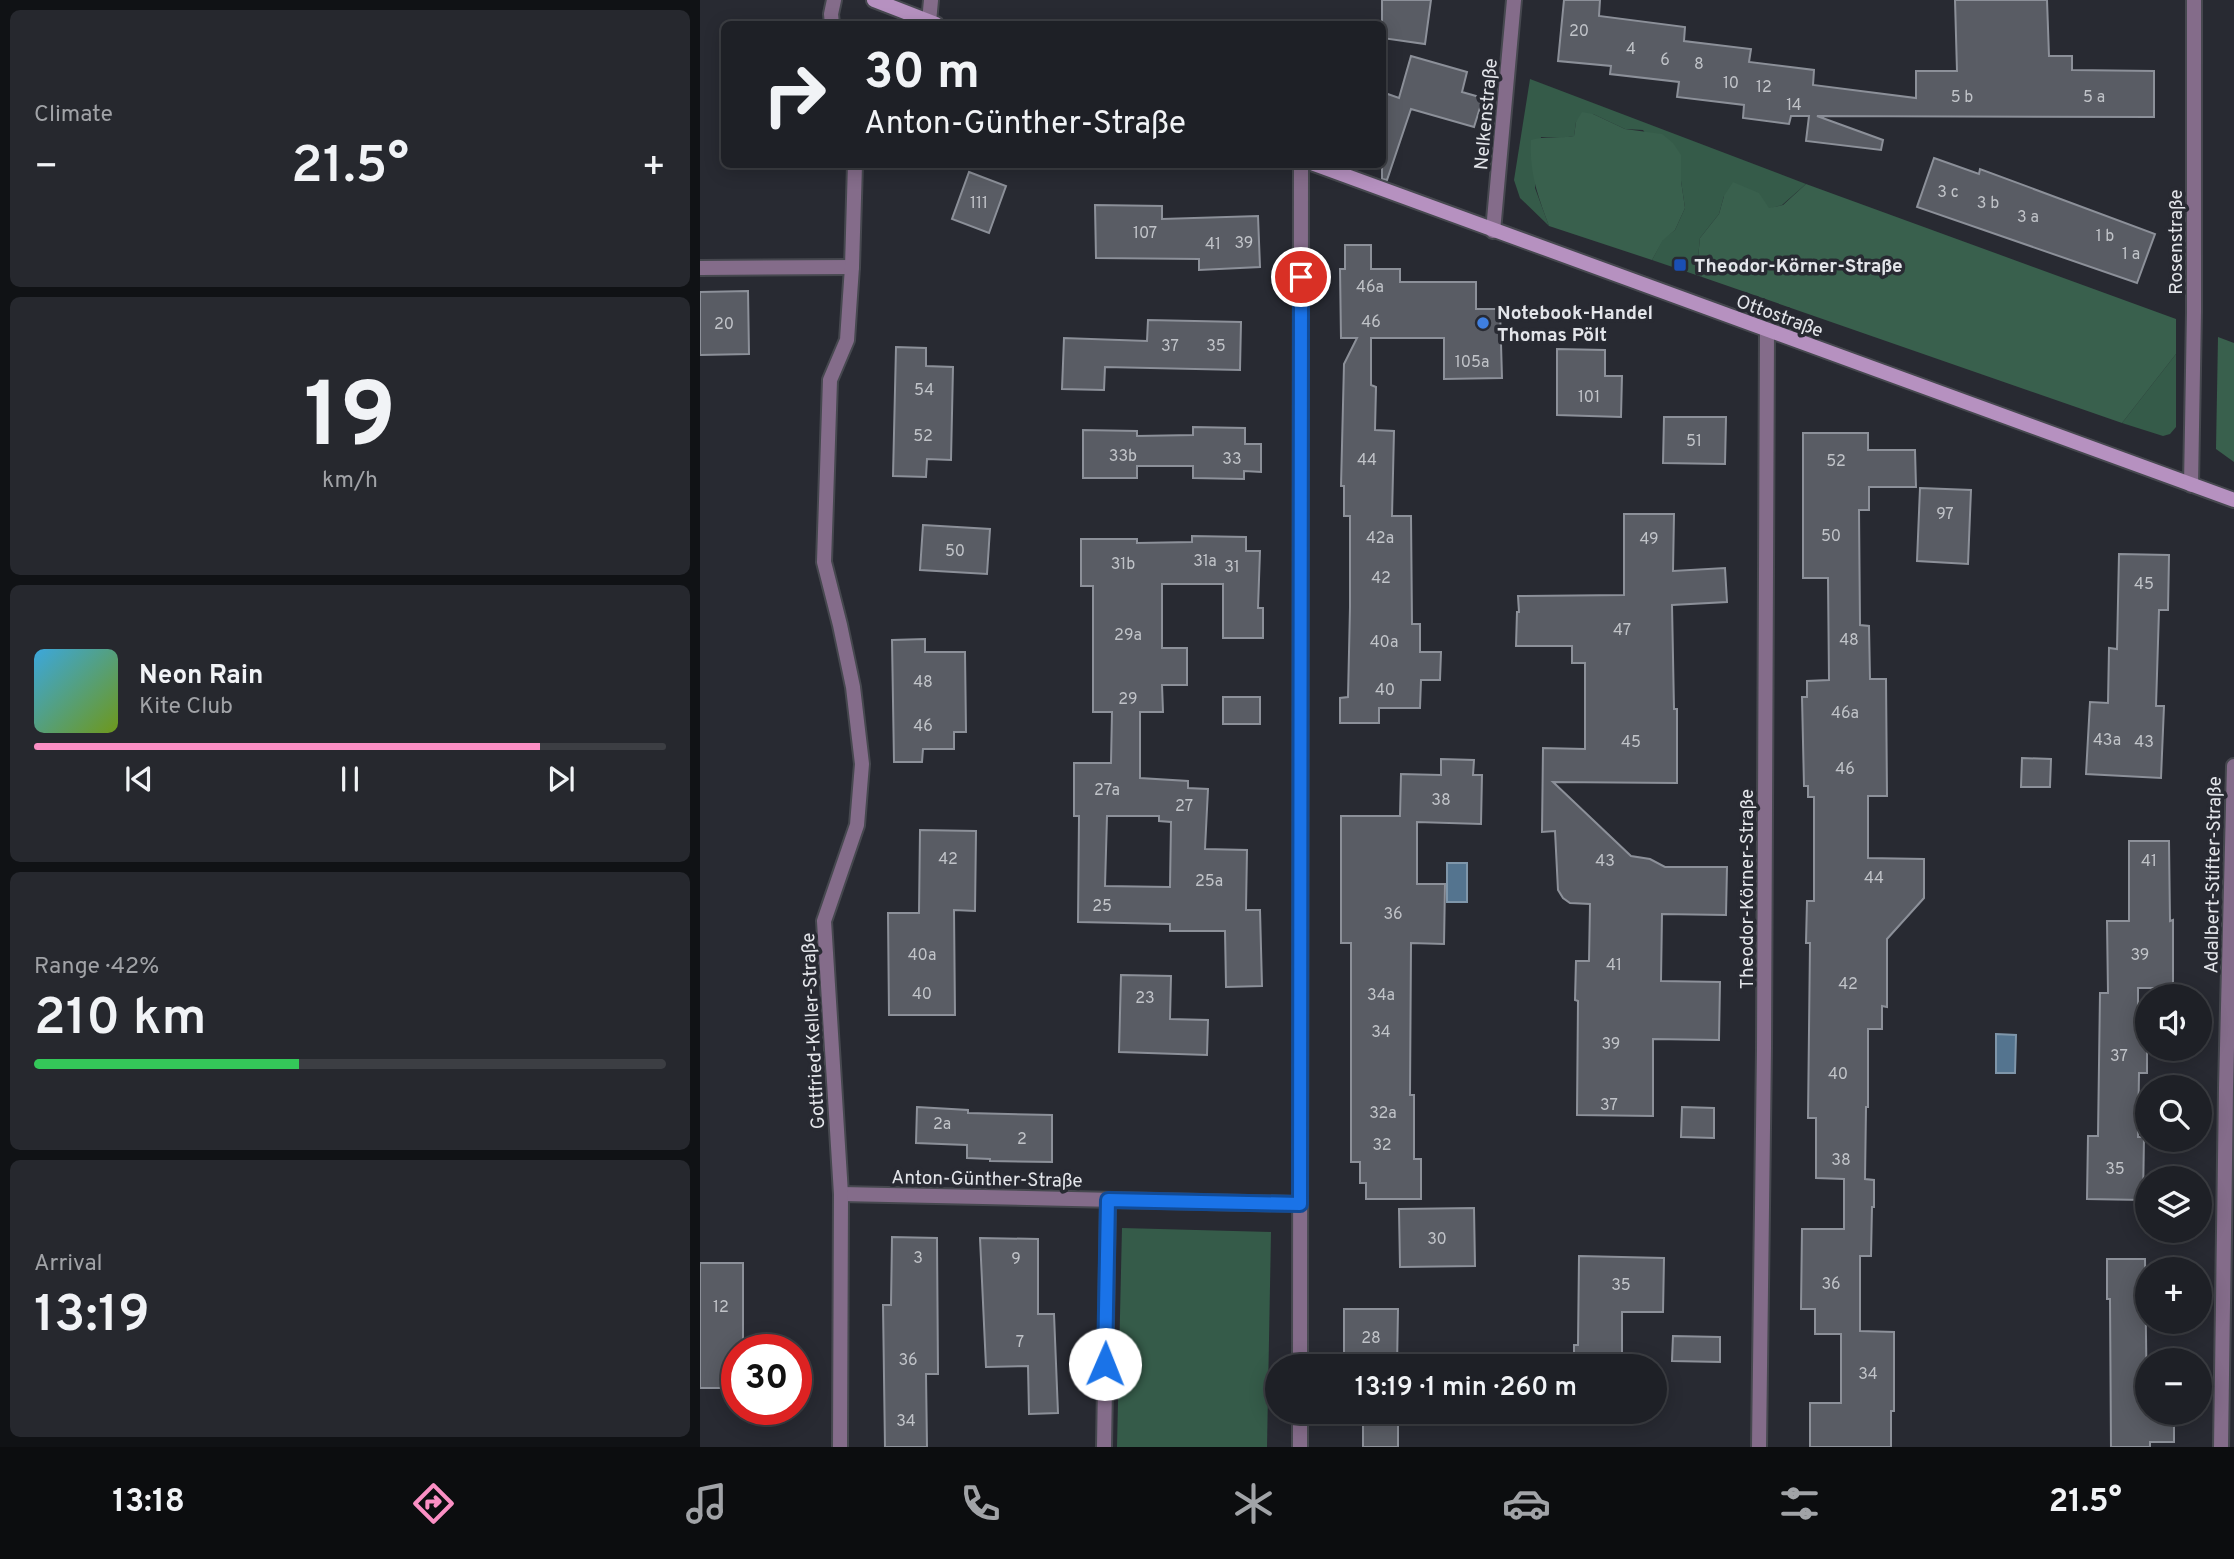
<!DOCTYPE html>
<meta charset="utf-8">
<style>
:root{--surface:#1e2026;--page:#26282e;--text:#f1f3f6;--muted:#a1a3a7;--line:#3c3e43;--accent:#fb8fc4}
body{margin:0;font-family:Overpass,sans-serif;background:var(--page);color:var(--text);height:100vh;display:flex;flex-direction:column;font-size:26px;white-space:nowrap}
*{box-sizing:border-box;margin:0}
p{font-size:23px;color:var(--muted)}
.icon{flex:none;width:38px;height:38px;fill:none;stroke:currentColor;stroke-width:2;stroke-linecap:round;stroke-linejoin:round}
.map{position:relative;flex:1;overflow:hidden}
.side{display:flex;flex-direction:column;gap:10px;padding:10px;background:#101215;width:700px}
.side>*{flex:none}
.guide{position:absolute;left:21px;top:21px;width:665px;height:147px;border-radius:10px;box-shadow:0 4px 18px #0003,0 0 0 2px var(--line);background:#1e2026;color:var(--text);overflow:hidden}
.buttons{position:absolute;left:1435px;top:984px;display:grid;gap:14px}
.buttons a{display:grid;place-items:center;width:77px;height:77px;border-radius:50%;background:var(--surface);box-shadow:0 4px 18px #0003,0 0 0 2px var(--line);font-size:35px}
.speed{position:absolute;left:21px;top:1334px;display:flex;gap:14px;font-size:35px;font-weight:700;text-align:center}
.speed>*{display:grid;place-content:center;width:91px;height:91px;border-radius:50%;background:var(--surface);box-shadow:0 4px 18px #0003,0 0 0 2px var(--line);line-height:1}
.speed .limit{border:10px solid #d22;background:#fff;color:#111}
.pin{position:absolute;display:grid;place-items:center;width:60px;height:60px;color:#fff;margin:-30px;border:4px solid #fff;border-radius:50%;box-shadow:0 2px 7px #0007}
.me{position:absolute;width:77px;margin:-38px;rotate:1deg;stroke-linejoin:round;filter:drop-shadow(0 0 5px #0008)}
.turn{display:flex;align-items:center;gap:24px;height:147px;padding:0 28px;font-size:32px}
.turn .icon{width:91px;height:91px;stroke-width:2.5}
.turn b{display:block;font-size:49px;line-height:60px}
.big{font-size:52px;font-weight:600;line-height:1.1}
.side .tile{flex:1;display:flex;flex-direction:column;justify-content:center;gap:10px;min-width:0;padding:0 24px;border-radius:10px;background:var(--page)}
.side .dial{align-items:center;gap:0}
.dial b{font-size:91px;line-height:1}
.song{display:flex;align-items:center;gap:21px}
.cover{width:84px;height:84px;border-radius:10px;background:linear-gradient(135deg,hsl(200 70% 55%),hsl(80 70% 35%))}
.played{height:7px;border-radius:4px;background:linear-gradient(90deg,var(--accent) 80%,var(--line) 80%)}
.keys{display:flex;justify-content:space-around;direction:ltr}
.heat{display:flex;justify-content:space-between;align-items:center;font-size:38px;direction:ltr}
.charge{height:10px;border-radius:5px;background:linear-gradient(90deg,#34c759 42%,var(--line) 0)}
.trip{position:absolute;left:565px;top:1354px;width:402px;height:70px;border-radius:35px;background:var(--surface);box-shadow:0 4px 18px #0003,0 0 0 2px var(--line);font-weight:600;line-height:70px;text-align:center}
.dock{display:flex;height:112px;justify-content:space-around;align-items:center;background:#0c0d0f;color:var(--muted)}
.dock .icon{width:49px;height:49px}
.dock .current{color:var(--accent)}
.dock b{font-size:32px;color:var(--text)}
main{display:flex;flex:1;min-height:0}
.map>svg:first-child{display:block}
.green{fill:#355b49}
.forest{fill:#39604d}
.water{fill:#54748f;stroke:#7f96aa;stroke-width:2}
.building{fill:#595c64;stroke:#8c9099;stroke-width:2;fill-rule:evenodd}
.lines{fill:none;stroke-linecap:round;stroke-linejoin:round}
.lane-casing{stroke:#46484f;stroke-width:18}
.street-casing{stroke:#46484f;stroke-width:18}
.secondary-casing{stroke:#46484f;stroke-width:18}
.lane{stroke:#846c8a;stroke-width:14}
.street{stroke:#846c8a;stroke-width:14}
.secondary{stroke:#b691c0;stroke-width:14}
.route-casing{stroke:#114b97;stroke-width:18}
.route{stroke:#1a73e8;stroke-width:12}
.transit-dot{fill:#1a4fb4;stroke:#282a32;stroke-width:2.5}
.shop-dot{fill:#3f7fe0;stroke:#282a32;stroke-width:2.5}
.labels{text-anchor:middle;stroke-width:7;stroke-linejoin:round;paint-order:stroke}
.number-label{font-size:16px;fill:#c0c3c8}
.street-label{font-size:19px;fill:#e3e5ea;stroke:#282a32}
.poi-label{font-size:19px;font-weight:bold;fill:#e3e5ea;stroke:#282a32;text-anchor:start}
</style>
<main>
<section class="side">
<div class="tile"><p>Climate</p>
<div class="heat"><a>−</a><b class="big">21.5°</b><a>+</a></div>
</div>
<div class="tile dial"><b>19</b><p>km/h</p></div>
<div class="tile">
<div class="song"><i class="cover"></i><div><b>Neon Rain</b><p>Kite Club</p></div></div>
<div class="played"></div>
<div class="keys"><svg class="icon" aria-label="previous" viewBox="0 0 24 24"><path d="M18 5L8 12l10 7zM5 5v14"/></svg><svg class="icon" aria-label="pause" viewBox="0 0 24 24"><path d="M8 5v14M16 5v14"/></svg><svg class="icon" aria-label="next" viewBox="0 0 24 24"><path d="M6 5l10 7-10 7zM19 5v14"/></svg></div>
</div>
<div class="tile"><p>Range · 42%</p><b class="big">210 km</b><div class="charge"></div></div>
<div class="tile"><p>Arrival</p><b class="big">13:19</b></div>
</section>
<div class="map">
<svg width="1534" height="1447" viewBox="0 0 1534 1447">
<rect width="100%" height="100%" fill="#282a32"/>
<g class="green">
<path d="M 830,79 L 1106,184 L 1082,205 L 1069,209 L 1024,196 L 1019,214 L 1000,238 L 998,258 L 1002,277 L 952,260 L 963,239 L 975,230 L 985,208 L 981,181 L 943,130 L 925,129 L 893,114 L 876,122 L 874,136 L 862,138 L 841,137 L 835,188 L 849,226 L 820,198 L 814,180 Z"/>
<path d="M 1476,354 L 1476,427 L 1470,434 L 1463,436 L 1422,423 Z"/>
<path d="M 422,1228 L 571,1232 L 567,1447 L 417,1447 Z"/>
</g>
<g class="forest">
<path d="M 882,112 L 893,114 L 925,129 L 962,134 L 973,143 L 981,155 L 981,181 L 985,208 L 975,230 L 963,240 L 952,260 L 849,226 C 838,196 829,173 831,140 C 845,136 859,139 874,136 L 876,122 Z"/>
<path d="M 1033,182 L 1059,193 L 1069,208 L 1083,205 L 1106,184 L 1476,319 L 1476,354 L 1422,423 L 1002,277 L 998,258 L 1000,238 L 1019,214 L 1024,196 Z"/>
<path d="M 1518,337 L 1534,343 L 1534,462 L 1516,449 Z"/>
</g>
<g class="water">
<rect x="747" y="863" width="20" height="39"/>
<path d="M 1296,1034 L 1316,1035 L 1315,1073 L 1296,1073 Z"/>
</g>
<g class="building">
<path d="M 682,0 L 731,0 L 725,44 L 682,38 Z"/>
<path d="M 864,0 L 900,0 L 899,16 L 985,27 L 984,41 L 1051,49 L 1049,62 L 1114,70 L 1113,85 L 1216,98 L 1216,71 L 1257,71 L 1255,0 L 1347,0 L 1349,56 L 1372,56 L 1372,70 L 1454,71 L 1454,117 L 1117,116 L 1183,140 L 1181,150 L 1106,141 L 1109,116 L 1091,116 L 1089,124 L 1043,118 L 1044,105 L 977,97 L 979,82 L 910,74 L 911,66 L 858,61 Z"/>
<path d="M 711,56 L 767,72 L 762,92 L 783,98 L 774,127 L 711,109 L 687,180 L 682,179 L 682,92 L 699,98 Z"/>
<path d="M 1234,158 L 1279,174 L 1280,169 L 1455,234 L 1437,283 L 1217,207 Z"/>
<path d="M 269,172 L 306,186 L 289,233 L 252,219 Z"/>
<path d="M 395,205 L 462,206 L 462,219 L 558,216 L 560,267 L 499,270 L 499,259 L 396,258 Z"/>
<path d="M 645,245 L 671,245 L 671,269 L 700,269 L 700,282 L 776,282 L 776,309 L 800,309 L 802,378 L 744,379 L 744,338 L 671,338 L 671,385 L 676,387 L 675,430 L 694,431 L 692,516 L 711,516 L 712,624 L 720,624 L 720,652 L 741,652 L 740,680 L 721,680 L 720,708 L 679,708 L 679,723 L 640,723 L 640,698 L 648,697 L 650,607 L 650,516 L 644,516 L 644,486 L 641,486 L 644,364 L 657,338 L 641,338 L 640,269 L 645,269 Z"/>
<path d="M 48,291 L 49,354 L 0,355 L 0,292 Z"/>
<path d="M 448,320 L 541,322 L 540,370 L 405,367 L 404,390 L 362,389 L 364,338 L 447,341 Z"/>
<path d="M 196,347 L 226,348 L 226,366 L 253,367 L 251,460 L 227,459 L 226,477 L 193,476 Z"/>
<path d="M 857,349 L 905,350 L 905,376 L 922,376 L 921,417 L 857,415 Z"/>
<path d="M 964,417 L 1026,417 L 1025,464 L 963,463 Z"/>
<path d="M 493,427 L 545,428 L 545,444 L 561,444 L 561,472 L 544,471 L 544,479 L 493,478 L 493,466 L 437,466 L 437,478 L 383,478 L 383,430 L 437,431 L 437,436 L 493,435 Z"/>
<path d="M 1103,433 L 1168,433 L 1168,450 L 1215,450 L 1216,487 L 1169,487 L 1169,510 L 1159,510 L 1160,625 L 1169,626 L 1170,679 L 1186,679 L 1187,796 L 1168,796 L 1168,858 L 1224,859 L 1224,898 L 1187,939 L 1187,1007 L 1182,1006 L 1182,1029 L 1168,1029 L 1168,1107 L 1166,1107 L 1165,1179 L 1174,1180 L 1174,1207 L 1172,1207 L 1171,1256 L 1160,1256 L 1160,1331 L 1194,1332 L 1194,1411 L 1191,1411 L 1191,1447 L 1110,1447 L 1110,1403 L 1141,1403 L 1141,1334 L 1115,1334 L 1115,1309 L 1101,1309 L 1102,1229 L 1144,1229 L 1144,1179 L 1116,1178 L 1116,1118 L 1108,1118 L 1110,943 L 1106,943 L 1107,901 L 1114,901 L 1114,797 L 1108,797 L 1108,786 L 1104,786 L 1102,697 L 1107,697 L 1107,681 L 1129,680 L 1128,578 L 1103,578 Z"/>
<path d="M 1220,488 L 1271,490 L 1268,564 L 1217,561 Z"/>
<path d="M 924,514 L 974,514 L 973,571 L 1025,568 L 1027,602 L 972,605 L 974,709 L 977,709 L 977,783 L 853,782 L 931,856 L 950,859 L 965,867 L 1027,867 L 1026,915 L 962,914 L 961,981 L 1020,982 L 1019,1040 L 953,1039 L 953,1116 L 877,1115 L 878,1001 L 875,1000 L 876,961 L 889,961 L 890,904 L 870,903 L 863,898 L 858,890 L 855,831 L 842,832 L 843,748 L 885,749 L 885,663 L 872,663 L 872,646 L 816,646 L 817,612 L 819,612 L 818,596 L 924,595 Z"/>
<path d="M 223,525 L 290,529 L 287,574 L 220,570 Z"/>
<path d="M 492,536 L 546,537 L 546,551 L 560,551 L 558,608 L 563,608 L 563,638 L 523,638 L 523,584 L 462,584 L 462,648 L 487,648 L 487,685 L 462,685 L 463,712 L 440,712 L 440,778 L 488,781 L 488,788 L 508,789 L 505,849 L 547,850 L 546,910 L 560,910 L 562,986 L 526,987 L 525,931 L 470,931 L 470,924 L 378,922 L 379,816 L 374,816 L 374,763 L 411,763 L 412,712 L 393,712 L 393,586 L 381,586 L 381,539 L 437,539 L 437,543 L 492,542 ZM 407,816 L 459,816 L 459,821 L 471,822 L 470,887 L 405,886 Z"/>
<path d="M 1419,554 L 1469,555 L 1468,610 L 1459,610 L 1456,706 L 1464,706 L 1461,778 L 1386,774 L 1390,702 L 1408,703 L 1409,648 L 1417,649 Z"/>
<path d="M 225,639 L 225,652 L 265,652 L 266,732 L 254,732 L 254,749 L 223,749 L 222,762 L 194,762 L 192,640 Z"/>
<rect x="523" y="697" width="37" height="27"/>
<path d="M 1322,758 L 1351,759 L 1350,787 L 1321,787 Z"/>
<path d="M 741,759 L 774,760 L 773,775 L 782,775 L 781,824 L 717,822 L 717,884 L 745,884 L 744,944 L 711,943 L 710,1095 L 714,1095 L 714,1159 L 721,1159 L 721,1199 L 666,1199 L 666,1183 L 660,1183 L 660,1162 L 651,1162 L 651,943 L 641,943 L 641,816 L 700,816 L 701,774 L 741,775 Z"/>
<path d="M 220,830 L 276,831 L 275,911 L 254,910 L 255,1015 L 189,1015 L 188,913 L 219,913 Z"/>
<path d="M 1429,841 L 1469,841 L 1470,921 L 1473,920 L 1473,988 L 1438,988 L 1438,1038 L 1447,1038 L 1447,1073 L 1439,1073 L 1438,1137 L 1444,1137 L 1443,1200 L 1387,1199 L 1388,1136 L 1398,1136 L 1400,993 L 1408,993 L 1407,921 L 1429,921 Z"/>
<path d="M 421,975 L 471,976 L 470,1019 L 508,1020 L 507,1055 L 419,1052 Z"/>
<path d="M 217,1107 L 268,1110 L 268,1113 L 352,1115 L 352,1162 L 290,1161 L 290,1159 L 267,1158 L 267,1145 L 216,1143 Z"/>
<path d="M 982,1107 L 1014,1108 L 1014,1138 L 981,1137 Z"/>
<path d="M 774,1208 L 775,1266 L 700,1267 L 699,1209 Z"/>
<path d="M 192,1237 L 237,1238 L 238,1374 L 226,1374 L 227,1447 L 185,1447 L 183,1305 L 191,1305 Z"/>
<path d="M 280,1238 L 338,1239 L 338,1314 L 354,1314 L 358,1413 L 329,1414 L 328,1366 L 286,1367 Z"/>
<path d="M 879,1256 L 964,1258 L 963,1312 L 922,1312 L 922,1367 L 874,1367 L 874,1345 L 878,1345 Z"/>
<path d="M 1407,1259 L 1445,1259 L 1447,1412 L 1474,1412 L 1474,1442 L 1450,1442 L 1450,1447 L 1411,1447 L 1410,1299 L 1407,1299 Z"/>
<path d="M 0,1263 L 43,1263 L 43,1349 L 37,1349 L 37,1388 L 0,1388 Z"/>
<path d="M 644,1309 L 698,1309 L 697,1367 L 644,1365 Z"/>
<path d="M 973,1336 L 1020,1337 L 1020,1362 L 972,1361 Z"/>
<rect x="663" y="1412" width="35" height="35"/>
<path d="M 874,1412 L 922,1412 L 921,1423 L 874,1423 Z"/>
</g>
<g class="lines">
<defs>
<path id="lane" d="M 0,268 L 152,267"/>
<g id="street">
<path d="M 229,22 L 231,0"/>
<path d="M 132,24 L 131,14 L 134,0"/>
<path d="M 793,231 L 814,0"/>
<path d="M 1491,485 L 1494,312 L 1494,0"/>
<path d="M 141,1194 L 600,1204"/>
<path d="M 600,1367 L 601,164"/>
<path d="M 140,1447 L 141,1194 L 124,921 L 157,825 L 162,764 L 153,687 L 140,625 L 124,562 L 130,380 L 147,340 L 152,267 L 155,164"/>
<path d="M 404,1447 L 408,1200"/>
<path d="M 600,1447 L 600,1412"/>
<path d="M 1059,1447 L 1064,1049 L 1067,331"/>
<path d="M 1521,1447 L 1526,1088 L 1534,766"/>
</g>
<g id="secondary">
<path d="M 174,0 L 236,24"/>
<path d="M 614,164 L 1534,500"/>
</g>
</defs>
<use href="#lane" class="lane-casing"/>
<use href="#street" class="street-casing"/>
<use href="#secondary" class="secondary-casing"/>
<use href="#lane" class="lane"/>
<use href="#street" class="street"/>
<use href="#secondary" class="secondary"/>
</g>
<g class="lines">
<defs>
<path id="route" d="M 405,1364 L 408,1200 L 600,1204 L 601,277"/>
</defs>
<use href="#route" class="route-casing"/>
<use href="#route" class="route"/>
</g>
<rect class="transit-dot" x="973" y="258" width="14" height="14" rx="3.5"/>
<circle class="shop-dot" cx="783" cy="323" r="7"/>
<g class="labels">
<g class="number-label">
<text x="879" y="36">20</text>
<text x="931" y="54">4</text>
<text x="965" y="65">6</text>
<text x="999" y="69">8</text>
<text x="1031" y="88">10</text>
<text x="1064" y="92">12</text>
<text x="1262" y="102">5 b</text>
<text x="1394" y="102">5 a</text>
<text x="1094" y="110">14</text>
<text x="1248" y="197">3 c</text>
<text x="279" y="208">111</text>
<text x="1288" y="208">3 b</text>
<text x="1328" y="222">3 a</text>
<text x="445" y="238">107</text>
<text x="1405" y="241">1 b</text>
<text x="544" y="248">39</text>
<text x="513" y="249">41</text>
<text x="1431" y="259">1 a</text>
<text x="670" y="292">46a</text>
<text x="671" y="327">46</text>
<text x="24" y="329">20</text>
<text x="470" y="351">37</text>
<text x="516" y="351">35</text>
<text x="772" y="367">105a</text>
<text x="224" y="395">54</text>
<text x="889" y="402">101</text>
<text x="223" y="441">52</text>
<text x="994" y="446">51</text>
<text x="423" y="461">33b</text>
<text x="532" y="464">33</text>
<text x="667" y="465">44</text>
<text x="1136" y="466">52</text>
<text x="1245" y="519">97</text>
<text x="1131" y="541">50</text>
<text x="680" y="543">42a</text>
<text x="949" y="544">49</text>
<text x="255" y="556">50</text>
<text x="505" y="566">31a</text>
<text x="423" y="569">31b</text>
<text x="532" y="572">31</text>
<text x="681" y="583">42</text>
<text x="1444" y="589">45</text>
<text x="922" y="635">47</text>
<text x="428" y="640">29a</text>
<text x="1149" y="645">48</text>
<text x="684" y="647">40a</text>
<text x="223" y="687">48</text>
<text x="685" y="695">40</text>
<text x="428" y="704">29</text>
<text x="1145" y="718">46a</text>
<text x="223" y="731">46</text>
<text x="1407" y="745">43a</text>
<text x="931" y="747">45</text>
<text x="1444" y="747">43</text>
<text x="1145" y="774">46</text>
<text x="407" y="795">27a</text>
<text x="741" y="805">38</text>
<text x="484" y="811">27</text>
<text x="248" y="864">42</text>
<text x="905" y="866">43</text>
<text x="1449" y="866">41</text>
<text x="1174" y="883">44</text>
<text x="509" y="886">25a</text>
<text x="402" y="911">25</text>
<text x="693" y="919">36</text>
<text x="222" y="960">40a</text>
<text x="1440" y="960">39</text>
<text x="914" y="970">41</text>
<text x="1148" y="989">42</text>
<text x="222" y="999">40</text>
<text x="681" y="1000">34a</text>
<text x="445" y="1003">23</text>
<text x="681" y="1037">34</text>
<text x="911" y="1049">39</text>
<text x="1419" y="1061">37</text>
<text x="1138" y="1079">40</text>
<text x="909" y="1110">37</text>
<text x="683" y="1118">32a</text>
<text x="242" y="1129">2a</text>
<text x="322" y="1144">2</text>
<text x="682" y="1150">32</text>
<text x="1141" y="1165">38</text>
<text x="1415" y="1174">35</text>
<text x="737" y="1244">30</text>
<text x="218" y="1263">3</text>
<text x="316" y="1264">9</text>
<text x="1131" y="1289">36</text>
<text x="921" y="1290">35</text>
<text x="21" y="1312">12</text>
<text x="671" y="1343">28</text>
<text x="320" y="1347">7</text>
<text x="208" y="1365">36</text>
<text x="1168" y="1379">34</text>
<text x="206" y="1426">34</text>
</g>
<g class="street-label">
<text transform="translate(785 114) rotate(-85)" y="7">Nelkenstraße</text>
<text transform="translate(1475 242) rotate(-90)" y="7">Rosenstraße</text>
<text transform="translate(1080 315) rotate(20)" y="7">Ottostraße</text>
<text transform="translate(1512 875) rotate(-89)" y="7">Adalbert-Stifter-Straße</text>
<text transform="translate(1046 889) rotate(-90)" y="7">Theodor-Körner-Straße</text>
<text transform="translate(112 1031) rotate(-93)" y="7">Gottfried-Keller-Straße</text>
<text transform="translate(287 1178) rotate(1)" y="7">Anton-Günther-Straße</text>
</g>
<g class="poi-label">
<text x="994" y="272">Theodor-Körner-Straße</text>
<text x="797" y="319">Notebook-Handel<tspan x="797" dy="22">Thomas Pölt</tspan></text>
</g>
</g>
</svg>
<div class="buttons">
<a><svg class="icon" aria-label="sound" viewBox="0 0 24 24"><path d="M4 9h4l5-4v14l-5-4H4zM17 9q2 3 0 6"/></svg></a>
<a><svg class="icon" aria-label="search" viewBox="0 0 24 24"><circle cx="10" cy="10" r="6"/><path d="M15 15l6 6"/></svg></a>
<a><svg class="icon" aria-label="layers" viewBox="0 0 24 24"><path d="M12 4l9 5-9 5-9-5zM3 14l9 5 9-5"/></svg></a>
<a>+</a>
<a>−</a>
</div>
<div class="speed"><div class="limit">30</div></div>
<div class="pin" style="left:601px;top:277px;background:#d93025"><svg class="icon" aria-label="arrive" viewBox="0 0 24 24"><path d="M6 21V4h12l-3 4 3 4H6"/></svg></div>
<svg class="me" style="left:405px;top:1364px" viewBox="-20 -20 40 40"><circle r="19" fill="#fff"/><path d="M0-13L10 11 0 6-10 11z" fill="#1a73e8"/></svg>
<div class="trip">13:19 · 1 min · 260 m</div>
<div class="guide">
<div class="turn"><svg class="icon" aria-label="right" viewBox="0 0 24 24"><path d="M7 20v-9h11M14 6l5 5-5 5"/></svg><div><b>30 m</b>Anton-Günther-Straße</div></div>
</div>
</div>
</main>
<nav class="dock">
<b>13:18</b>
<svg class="icon current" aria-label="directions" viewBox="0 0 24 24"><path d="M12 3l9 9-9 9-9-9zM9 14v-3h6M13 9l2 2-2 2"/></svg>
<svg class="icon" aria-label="music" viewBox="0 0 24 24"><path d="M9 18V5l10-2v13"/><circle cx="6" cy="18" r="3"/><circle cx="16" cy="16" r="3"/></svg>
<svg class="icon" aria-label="phone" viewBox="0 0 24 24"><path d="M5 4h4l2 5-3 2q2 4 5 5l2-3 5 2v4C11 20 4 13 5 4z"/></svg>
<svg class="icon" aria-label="climate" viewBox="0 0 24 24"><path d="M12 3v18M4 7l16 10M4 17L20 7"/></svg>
<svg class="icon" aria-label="car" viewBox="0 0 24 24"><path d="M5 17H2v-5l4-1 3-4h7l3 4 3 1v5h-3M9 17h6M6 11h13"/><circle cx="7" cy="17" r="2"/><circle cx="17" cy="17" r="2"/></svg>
<svg class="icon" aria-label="filters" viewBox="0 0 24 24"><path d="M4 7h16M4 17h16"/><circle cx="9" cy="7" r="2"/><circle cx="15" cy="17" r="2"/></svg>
<b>21.5°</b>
</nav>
